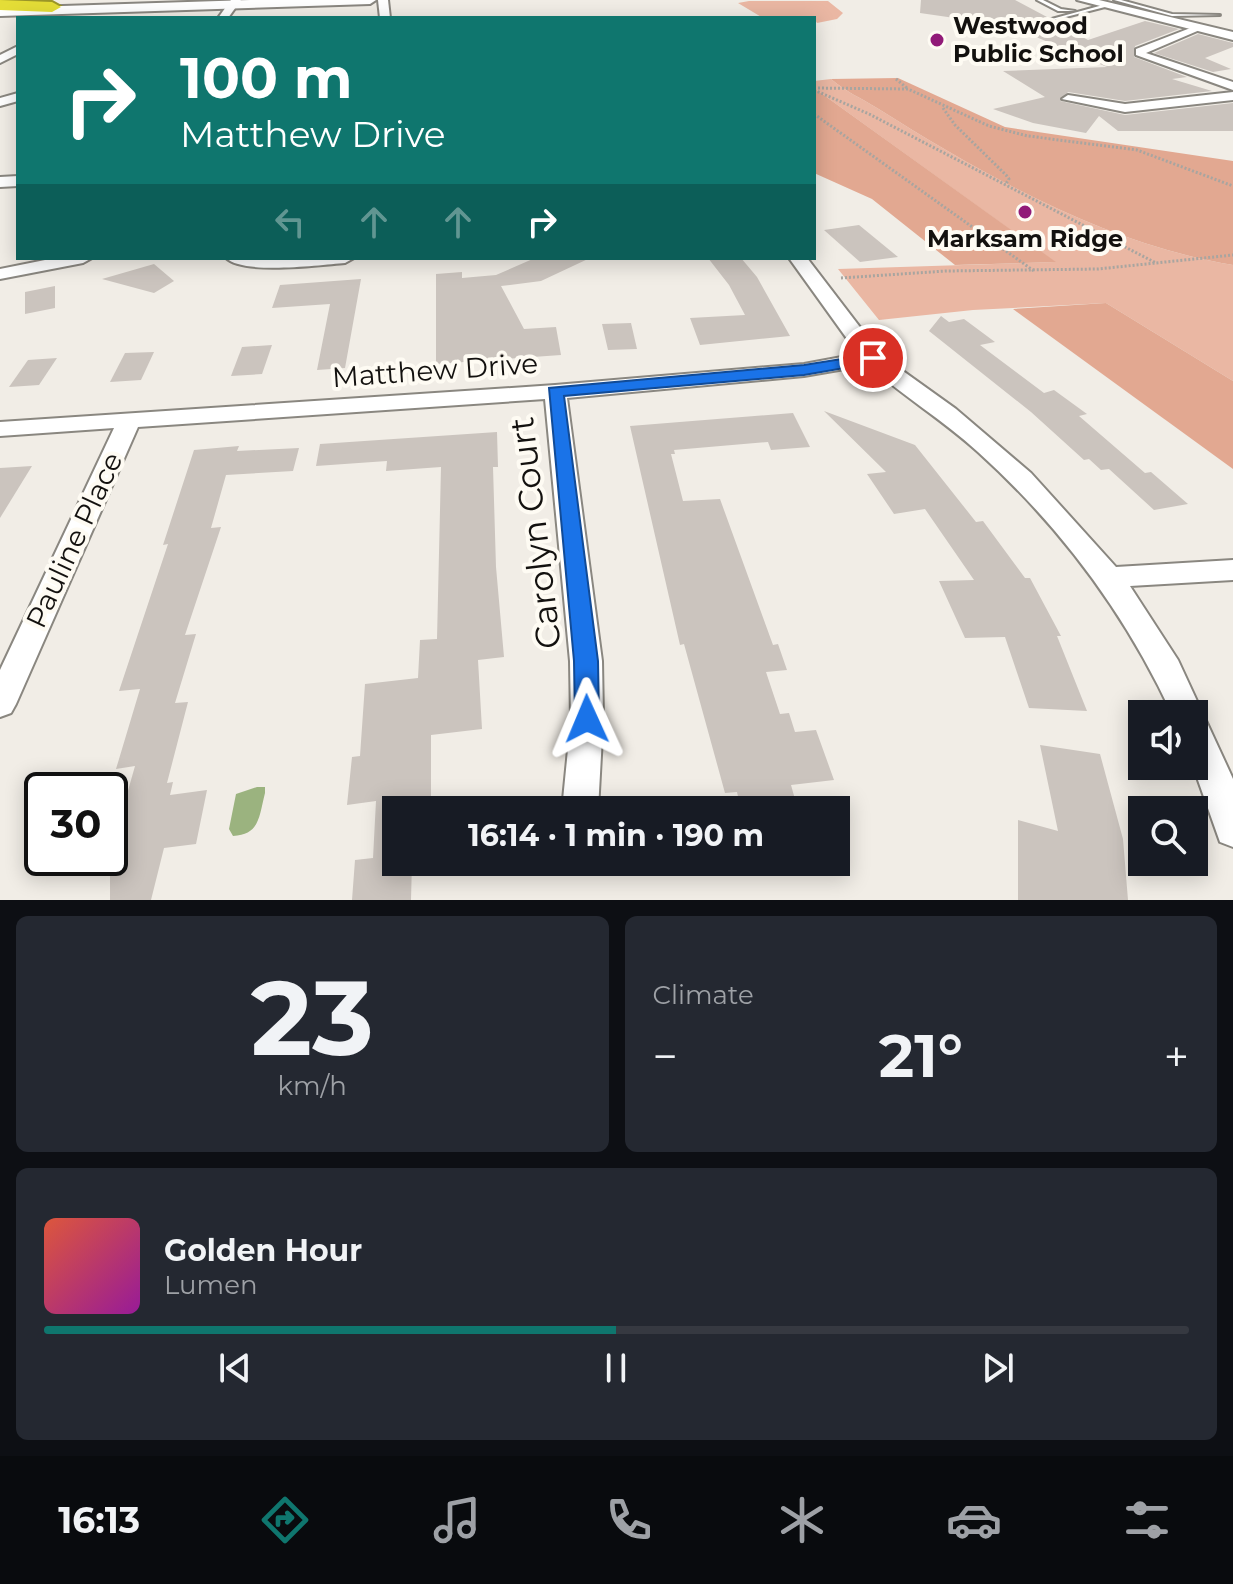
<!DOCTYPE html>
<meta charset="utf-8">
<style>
:root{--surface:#171b24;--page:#242831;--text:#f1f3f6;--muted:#9ea1a6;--line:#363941;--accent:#0f766e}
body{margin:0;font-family:Montserrat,sans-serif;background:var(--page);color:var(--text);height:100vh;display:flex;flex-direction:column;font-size:30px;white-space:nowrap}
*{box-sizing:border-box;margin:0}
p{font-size:26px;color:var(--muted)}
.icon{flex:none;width:44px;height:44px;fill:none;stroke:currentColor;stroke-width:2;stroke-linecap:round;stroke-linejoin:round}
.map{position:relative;height:900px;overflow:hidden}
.drawer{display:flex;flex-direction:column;gap:16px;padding:16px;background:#0d0f14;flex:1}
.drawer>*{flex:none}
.guide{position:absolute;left:16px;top:16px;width:800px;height:244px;border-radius:0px;box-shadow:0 4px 20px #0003;background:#0f766e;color:#fff;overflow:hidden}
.buttons{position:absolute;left:1128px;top:700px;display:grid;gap:16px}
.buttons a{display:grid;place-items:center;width:80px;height:80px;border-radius:0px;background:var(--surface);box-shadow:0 4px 20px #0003;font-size:40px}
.speed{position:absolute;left:24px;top:772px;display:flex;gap:16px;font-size:40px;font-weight:700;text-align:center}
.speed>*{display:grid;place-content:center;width:104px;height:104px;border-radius:50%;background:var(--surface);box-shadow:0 4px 20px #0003;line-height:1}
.speed .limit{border:4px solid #111;border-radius:12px;background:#fff;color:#111}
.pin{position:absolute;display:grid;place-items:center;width:68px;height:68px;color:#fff;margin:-34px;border:4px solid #fff;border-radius:50%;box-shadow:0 2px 8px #0007}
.me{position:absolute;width:88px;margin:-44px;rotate:359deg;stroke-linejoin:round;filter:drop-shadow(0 0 6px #0008)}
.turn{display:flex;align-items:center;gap:28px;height:168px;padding:0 32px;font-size:36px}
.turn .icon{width:104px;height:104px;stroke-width:2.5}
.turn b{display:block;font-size:56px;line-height:68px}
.lanes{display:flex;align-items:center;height:76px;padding:0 32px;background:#0003;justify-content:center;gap:40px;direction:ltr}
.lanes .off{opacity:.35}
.big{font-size:60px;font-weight:700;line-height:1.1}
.drawer .widget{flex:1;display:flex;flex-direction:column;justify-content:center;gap:12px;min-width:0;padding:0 28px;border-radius:12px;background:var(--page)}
.drawer .dial{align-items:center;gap:0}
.dial b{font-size:104px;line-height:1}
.song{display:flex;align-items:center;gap:24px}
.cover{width:96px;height:96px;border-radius:12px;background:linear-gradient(135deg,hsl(10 70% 55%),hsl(300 70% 35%))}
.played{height:8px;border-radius:4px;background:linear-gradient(90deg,var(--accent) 50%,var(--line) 50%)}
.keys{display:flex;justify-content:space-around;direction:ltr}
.heat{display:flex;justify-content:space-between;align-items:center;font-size:44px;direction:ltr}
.drawer .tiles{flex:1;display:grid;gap:16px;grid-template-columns:1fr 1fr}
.widget:last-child{grid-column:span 2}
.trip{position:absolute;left:382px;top:796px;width:468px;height:80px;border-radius:0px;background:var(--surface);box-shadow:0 4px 20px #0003;font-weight:700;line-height:80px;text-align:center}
.tab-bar{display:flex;height:128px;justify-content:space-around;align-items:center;background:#090b0e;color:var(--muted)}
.tab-bar .icon{width:56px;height:56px}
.tab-bar .on{color:var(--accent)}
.tab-bar b{font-size:36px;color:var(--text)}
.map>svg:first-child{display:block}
.green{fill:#eab7a3}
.forest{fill:#e2a891}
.water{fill:#9bb37f}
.building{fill:#cbc4be}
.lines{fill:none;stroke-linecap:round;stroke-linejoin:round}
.lane-casing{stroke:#8a8780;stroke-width:4}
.street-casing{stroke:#8a8780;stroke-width:4}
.secondary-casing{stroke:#8a8780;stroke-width:4}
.highway-casing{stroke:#9b9629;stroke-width:4}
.path{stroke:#a8a5a0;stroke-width:3;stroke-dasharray:2 2;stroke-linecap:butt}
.lane{fill:#fff;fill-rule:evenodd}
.street{fill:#fff;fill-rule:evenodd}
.secondary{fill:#fff;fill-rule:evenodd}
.highway{fill:#e4dd37;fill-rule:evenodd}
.route{fill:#1a73e8;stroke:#114b97;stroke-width:2}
.poi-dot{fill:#911a78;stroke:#fefbf3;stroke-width:3}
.labels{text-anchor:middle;stroke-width:8;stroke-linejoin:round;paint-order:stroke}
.far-poi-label{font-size:24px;font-weight:bold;fill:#13110f;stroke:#fefbf3;text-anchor:start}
.street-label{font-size:28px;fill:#13110f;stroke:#fefbf3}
.near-street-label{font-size:34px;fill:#13110f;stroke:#fefbf3}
</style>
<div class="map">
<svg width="1233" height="900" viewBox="0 0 1233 900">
<rect width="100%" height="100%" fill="#f1ede6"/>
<g class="green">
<path d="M 749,1 L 828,1 L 843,13 L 837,19 L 817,23 L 814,18 L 763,18 L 738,3 Z"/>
<path d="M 831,79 C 846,92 861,98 877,108 C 985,176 1106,244 1233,265 L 1233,381 L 1106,303 L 973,310 L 879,320 L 838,269 L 1055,262 L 814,88 L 814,81 Z"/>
</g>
<g class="forest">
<path d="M 898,78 L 1005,127 L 1233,161 L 1233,265 C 1106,244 985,176 877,108 C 861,98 846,92 831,79 Z"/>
<path d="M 814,88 L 1056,262 L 955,265 L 872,199 L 814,173 Z"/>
<path d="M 1106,303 L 1233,381 L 1233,469 L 1013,309 Z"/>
</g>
<path class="water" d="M 257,787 L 265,787 L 265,793 C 259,816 260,835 233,836 L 229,829 L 236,794 Z"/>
<g class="building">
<path d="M 921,0 L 1015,0 L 1047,17 L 1047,23 L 1056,23 L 1088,40 L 1145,21 L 1179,29 L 1135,46 L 1134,57 L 1187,77 L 1172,79 L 1212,91 L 1125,101 L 1068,92 L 1060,101 L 1125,115 L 1233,103 L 1233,131 L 1118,131 L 1099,116 L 1086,133 L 1033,123 L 993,109 L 1045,97 L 1003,71 L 1107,67 L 1010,26 L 920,13 Z"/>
<path d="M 1198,34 L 1233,43 L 1233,47 L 1205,58 L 1231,69 L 1213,72 L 1154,53 Z"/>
<path d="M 859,225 L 898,257 L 860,262 L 824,230 Z"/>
<path d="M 535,258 L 590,258 L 541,281 L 501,286 L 524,329 L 556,327 L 561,355 L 436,364 L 436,274 L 462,272 L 462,278 L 496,275 Z"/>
<path d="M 708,258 L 741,258 L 757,277 L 790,336 L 700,345 L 690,318 L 745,315 L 729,285 Z"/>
<path d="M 154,264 L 174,281 L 154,293 L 102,279 Z"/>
<path d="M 361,279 L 345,368 L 317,370 L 330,304 L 272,308 L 280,285 Z"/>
<path d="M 55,286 L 55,308 L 25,314 L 25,292 Z"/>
<path d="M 941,316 L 949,322 L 964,319 L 995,342 L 980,345 L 1044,393 L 1054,390 L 1087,414 L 1079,416 L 1145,473 L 1151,472 L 1188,504 L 1154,510 L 1109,469 L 1101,470 L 1089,459 L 1084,460 L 1031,412 L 929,331 Z"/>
<path d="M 631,323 L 637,349 L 608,350 L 602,324 Z"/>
<path d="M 272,345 L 262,374 L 231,376 L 242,347 Z"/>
<path d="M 154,352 L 141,380 L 110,382 L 125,353 Z"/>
<path d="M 57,358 L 39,385 L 9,387 L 28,360 Z"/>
<path d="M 824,411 L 915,445 L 976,522 L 983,521 L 1025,578 L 1030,578 L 1061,636 L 1057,636 L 1087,711 L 1029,708 L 1005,637 L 965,638 L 939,581 L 974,580 L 925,509 L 894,514 L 867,474 L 886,472 Z"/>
<path d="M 793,413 L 810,447 L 771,450 L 768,442 L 674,450 L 675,454 L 671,454 L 683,501 L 720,499 L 773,645 L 778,644 L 787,670 L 766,672 L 780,714 L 789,713 L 795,732 L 816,730 L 834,780 L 791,785 L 798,810 L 741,810 L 737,792 L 725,793 L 684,644 L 680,645 L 630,426 Z"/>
<path d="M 497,432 L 498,467 L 493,467 L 496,567 L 504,657 L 478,660 L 482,729 L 431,735 L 431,810 L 396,810 L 396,862 L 412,862 L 411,900 L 352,900 L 355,860 L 373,858 L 376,801 L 347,805 L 352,757 L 360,756 L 365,684 L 418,678 L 420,640 L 437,639 L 441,467 L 386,471 L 387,461 L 316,466 L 320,444 Z"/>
<path d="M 239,446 L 237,451 L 299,448 L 293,471 L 226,475 L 211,528 L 221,527 L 185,635 L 196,634 L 175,703 L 188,702 L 167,783 L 173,782 L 170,795 L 207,790 L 196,844 L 164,848 L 151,900 L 110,900 L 110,854 L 135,766 L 116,769 L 140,689 L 119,691 L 168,544 L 163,545 L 194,450 Z"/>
<path d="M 32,466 L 0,518 L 0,468 Z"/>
<path d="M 1040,745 L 1100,754 L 1123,839 L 1128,900 L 1018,900 L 1018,820 L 1058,831 Z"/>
</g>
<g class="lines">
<defs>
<g id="lane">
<path d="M 1037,0 L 1043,0 L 1061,9 L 1075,11 L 1058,11 Z"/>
<path d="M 1114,0 L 1121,0 L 1172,14 L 1220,15 L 1172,16 Z"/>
<path d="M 1103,5 L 1105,7 L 1050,21 L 1048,20 Z"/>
</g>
<g id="street">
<path d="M 231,0 L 241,0 L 228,18 L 218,18 Z"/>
<path d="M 378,0 L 388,0 L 390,18 L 380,18 Z"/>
<path d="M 1193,27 L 1202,29 L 1146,53 L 1233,82 L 1233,90 L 1136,55 L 1136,49 Z"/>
<path d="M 18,46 L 18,54 L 0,63 L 0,55 Z"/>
<path d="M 1233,92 L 1233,100 L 1125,112 L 1062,99 L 1068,95 L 1125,104 Z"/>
<path d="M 18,93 L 18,101 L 0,106 L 0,98 Z"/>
<path d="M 18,176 L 18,186 L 0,187 L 0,177 Z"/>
<path d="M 55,258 L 92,258 L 83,263 L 0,279 L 0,269 Z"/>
<path d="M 226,258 L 354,258 L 345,263 C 319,265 244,275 226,258 Z"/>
<path d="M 789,258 L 807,258 L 882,356 L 956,409 L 1031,473 L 1116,567 L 1233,560 L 1233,580 L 1130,586 L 1178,660 L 1233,779 L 1233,847 L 1220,842 L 1193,766 L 1194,714 L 1172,714 C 1125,613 1061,527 978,452 C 943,420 903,396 868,365 L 804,376 L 567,398 L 602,661 L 603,719 L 598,810 L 562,810 L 571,719 L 570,661 L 545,399 L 138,427 L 16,704 L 11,713 L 0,717 L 0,670 L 114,428 L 0,436 L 0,422 L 555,385 L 804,364 L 858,354 Z"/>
</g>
<g id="secondary">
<path d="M 250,0 L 376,0 L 370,4 L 0,16 L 0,8 Z"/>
<path d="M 1077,0 L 1099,0 L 1233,32 L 1233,40 Z"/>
</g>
<path id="highway" d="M 0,0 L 52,2 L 61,7 L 52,12 L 0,10 Z"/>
</defs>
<use href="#lane" class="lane-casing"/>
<use href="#street" class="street-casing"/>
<use href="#secondary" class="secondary-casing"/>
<use href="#highway" class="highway-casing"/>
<g class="path">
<path d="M 896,79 L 907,88"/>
<path d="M 814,88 L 908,89 L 989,126 L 1028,136 L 1137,150 L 1233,186"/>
<path d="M 814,90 L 869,114 L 1156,263"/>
<path d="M 943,108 L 955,125 L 1006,175 L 1009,179 L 1005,185"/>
<path d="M 814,114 L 1034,271"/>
<path d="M 841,278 L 946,271 L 1098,269 L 1233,255"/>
</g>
<use href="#lane" class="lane"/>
<use href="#street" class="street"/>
<use href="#secondary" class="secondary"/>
<use href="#highway" class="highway"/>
</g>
<path class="route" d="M 873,354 L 879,355 L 879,362 L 804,375 L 564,396 L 598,661 L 599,719 L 596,727 L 587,730 L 578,727 L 575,719 L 574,661 L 549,388 L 804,365 Z"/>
<g class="poi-dot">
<circle cx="937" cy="40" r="8"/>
<circle cx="1025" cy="212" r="8"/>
</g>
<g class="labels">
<g class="far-poi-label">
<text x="953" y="34">Westwood<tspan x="953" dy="28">Public School</tspan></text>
<text x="1025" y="247" text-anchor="middle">Marksam Ridge</text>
</g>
<g class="street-label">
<text transform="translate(435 370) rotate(-4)" y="10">Matthew Drive</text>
<text transform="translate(74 540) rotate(-65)" y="10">Pauline Place</text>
</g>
<g class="near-street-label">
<text transform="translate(535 533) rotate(-97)" y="12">Carolyn Court</text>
</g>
</g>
</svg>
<div class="buttons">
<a><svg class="icon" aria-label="sound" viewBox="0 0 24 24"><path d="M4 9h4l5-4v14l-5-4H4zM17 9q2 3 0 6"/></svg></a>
<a><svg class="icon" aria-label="search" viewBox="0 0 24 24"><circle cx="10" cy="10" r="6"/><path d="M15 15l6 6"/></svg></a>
</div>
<div class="speed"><div class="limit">30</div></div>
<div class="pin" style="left:873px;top:358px;background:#d93025"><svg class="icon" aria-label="arrive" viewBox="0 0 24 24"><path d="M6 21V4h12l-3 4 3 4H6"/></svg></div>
<svg class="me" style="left:587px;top:719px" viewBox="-20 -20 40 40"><path d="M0-17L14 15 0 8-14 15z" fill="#1a73e8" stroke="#fff" stroke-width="4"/></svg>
<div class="trip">16:14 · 1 min · 190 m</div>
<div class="guide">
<div class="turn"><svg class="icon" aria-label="right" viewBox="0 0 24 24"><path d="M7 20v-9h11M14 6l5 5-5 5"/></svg><div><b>100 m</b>Matthew Drive</div></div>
<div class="lanes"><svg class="icon off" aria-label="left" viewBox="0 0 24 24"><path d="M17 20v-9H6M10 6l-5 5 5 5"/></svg><svg class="icon off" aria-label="ahead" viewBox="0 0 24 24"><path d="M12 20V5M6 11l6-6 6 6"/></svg><svg class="icon off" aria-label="ahead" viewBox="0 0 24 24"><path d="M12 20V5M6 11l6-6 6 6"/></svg><svg class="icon" aria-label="right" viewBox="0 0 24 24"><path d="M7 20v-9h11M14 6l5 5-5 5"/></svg></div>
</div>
</div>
<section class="drawer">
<div class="tiles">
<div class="widget dial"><b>23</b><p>km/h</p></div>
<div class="widget"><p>Climate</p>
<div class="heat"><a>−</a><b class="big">21°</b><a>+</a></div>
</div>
<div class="widget">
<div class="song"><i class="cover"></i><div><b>Golden Hour</b><p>Lumen</p></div></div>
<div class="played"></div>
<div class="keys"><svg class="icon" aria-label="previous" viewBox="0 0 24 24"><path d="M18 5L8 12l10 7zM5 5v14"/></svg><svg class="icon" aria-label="pause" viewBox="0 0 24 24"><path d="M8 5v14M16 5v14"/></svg><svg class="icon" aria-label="next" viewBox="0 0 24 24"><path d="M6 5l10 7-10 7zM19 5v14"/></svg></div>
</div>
</div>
</section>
<nav class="tab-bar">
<b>16:13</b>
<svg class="icon on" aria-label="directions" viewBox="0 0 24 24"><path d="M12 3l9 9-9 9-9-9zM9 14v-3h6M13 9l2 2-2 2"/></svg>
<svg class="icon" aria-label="music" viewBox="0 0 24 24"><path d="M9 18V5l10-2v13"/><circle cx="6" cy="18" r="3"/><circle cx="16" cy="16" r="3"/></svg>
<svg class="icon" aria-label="phone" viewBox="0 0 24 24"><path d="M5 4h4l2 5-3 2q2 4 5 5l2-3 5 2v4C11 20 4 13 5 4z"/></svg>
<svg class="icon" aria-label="climate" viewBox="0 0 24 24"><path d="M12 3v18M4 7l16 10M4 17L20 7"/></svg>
<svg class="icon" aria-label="car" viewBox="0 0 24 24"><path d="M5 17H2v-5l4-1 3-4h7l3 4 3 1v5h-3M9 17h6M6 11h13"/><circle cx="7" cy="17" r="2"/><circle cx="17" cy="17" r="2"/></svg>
<svg class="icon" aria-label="filters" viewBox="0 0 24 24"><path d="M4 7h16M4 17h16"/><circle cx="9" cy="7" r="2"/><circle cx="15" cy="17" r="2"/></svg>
</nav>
